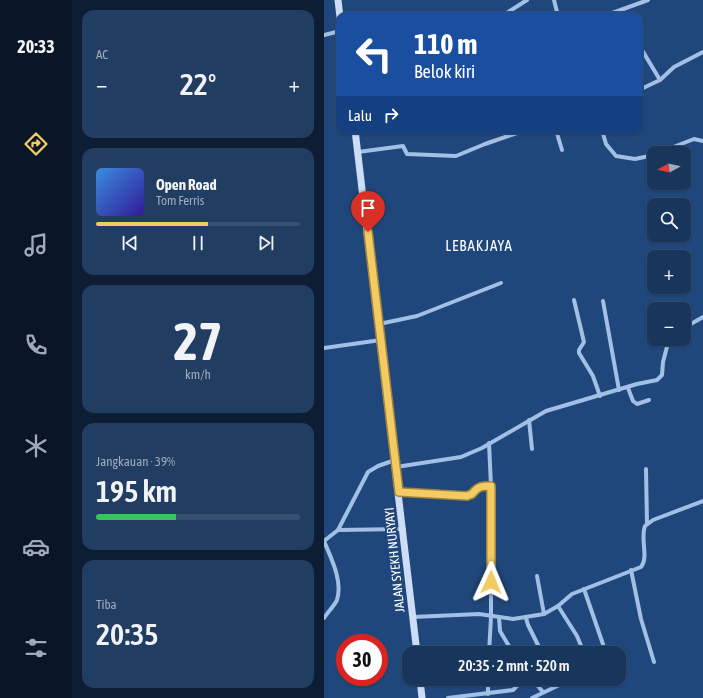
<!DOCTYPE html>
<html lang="id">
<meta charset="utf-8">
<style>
:root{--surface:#18355c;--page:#213d62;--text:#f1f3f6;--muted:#9fabbb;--line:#365072;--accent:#f3cb63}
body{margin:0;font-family:"Asap Condensed",sans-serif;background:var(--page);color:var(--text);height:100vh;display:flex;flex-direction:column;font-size:15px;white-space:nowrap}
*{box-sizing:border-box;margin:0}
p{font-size:13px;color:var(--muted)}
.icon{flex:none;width:22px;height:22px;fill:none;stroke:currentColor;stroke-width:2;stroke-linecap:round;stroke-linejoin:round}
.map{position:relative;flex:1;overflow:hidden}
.details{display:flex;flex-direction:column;gap:10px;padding:10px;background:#0d1d33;width:252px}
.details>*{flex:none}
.hud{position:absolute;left:12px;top:12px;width:307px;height:122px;border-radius:12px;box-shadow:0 1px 3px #0004,0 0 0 1px var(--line);background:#1a4fa0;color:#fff;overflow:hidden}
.needle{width:26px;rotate:262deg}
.fabs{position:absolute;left:323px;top:146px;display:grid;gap:8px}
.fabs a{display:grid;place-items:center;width:44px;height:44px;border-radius:8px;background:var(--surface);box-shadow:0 1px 3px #0004,0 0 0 1px var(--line);font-size:20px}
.speed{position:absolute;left:12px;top:634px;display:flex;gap:8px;font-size:20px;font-weight:700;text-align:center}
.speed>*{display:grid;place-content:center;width:52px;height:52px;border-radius:50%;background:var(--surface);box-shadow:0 1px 3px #0004,0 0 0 1px var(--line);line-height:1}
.speed .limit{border:6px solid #d22;background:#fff;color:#111}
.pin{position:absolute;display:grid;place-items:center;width:34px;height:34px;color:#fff;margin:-41px -17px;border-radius:50% 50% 50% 0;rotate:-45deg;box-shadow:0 0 4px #0007}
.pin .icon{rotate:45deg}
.me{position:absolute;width:44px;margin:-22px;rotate:1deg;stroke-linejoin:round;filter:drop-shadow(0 0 3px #0008)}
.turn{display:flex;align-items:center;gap:14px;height:84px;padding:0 12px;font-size:18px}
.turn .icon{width:52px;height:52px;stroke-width:2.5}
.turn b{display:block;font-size:28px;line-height:34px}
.then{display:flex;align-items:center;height:38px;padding:0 12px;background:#0003;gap:8px;font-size:15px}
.big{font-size:30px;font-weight:600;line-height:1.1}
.details .widget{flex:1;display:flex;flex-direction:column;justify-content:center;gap:6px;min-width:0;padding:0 14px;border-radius:12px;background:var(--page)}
.details .dial{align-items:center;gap:0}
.dial b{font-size:52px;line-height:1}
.song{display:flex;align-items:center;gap:12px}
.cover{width:48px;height:48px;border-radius:6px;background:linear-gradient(135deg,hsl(210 70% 55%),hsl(250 70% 35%))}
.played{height:4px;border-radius:2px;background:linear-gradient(90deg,var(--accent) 55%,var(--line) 55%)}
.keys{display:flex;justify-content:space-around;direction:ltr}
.heat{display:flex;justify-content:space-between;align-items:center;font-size:22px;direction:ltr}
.charge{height:6px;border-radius:3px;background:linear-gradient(90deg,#34c759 39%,var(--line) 0)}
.trip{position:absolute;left:78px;top:646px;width:224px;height:40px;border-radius:12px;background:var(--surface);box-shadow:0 1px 3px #0004,0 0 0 1px var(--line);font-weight:600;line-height:40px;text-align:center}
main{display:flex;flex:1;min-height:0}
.menu{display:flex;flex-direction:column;width:72px;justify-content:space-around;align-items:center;background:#0a1525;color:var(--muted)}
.menu .icon{width:28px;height:28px}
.menu .selected{color:var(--accent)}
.menu b{font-size:18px;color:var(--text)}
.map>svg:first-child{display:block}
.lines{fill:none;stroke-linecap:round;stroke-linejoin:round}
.minor{stroke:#a2c0e6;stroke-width:4}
.secondary{stroke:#ccddf5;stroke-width:7}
.route-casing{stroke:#9e8440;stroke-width:10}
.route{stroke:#f3cb63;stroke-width:7}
.labels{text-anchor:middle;stroke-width:4;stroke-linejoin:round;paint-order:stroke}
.street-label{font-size:13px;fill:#fff;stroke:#20477b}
.quarter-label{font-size:15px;letter-spacing:1px;fill:#fff;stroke:#20477b}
</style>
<main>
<nav class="menu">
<b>20:33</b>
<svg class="icon selected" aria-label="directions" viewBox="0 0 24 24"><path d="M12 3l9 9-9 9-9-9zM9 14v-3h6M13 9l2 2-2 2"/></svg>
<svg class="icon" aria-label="music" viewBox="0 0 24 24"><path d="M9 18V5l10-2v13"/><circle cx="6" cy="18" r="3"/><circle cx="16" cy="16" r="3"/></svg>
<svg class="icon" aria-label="phone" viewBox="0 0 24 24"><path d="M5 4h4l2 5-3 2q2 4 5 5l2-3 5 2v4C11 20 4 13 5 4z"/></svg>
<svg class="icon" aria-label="climate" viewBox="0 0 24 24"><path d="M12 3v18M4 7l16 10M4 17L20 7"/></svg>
<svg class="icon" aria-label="car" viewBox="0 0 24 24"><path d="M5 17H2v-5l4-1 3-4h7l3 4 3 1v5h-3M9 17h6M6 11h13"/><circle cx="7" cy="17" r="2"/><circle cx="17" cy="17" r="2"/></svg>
<svg class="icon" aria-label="filters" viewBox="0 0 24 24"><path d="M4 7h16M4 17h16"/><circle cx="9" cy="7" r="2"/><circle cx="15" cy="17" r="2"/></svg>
</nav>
<section class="details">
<div class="widget"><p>AC</p>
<div class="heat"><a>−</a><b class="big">22°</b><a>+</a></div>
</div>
<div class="widget">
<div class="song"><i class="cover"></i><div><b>Open Road</b><p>Tom Ferris</p></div></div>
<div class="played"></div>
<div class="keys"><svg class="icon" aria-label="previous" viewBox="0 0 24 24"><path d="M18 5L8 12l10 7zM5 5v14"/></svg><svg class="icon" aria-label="pause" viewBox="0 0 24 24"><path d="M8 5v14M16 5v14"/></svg><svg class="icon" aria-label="next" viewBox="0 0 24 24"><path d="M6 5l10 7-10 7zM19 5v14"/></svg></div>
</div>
<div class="widget dial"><b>27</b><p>km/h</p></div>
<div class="widget"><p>Jangkauan · 39%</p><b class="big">195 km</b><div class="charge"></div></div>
<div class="widget"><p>Tiba</p><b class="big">20:35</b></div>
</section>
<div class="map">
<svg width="379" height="698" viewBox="0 0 379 698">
<rect width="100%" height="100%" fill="#20477b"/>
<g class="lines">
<g class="minor">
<path d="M 230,0 L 234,16"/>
<path d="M 178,16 L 203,0"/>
<path d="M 280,16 L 324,0"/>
<path d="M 0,35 L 16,31"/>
<path d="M 315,45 L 336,80"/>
<path d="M 315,90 L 336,80 L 350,67 L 379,52"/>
<path d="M 232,130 L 238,150"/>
<path d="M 278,130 L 282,144 L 292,156 L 311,159 L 330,155"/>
<path d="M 34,152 L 79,146 L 83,154 L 132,156 L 161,144 L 202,130"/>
<path d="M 334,153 L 370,139 L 379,141"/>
<path d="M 250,300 L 260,342 L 255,350 L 255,353 L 269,376 L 276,396"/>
<path d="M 279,301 L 295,390"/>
<path d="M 55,324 L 93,316 L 177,283"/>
<path d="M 360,328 L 379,317"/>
<path d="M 0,348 L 57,340"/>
<path d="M 304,388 L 309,401 L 313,404 L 325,400"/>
<path d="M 205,420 L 208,449"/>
<path d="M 165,443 L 167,486"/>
<path d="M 72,467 L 137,457 L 158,448 L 222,411 L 313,384 L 333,380 L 338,375 L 339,362 L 345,339"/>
<path d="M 322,469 L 323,524"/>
<path d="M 75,492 L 143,496 L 149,494 C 153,486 158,486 167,486 L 167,617 L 165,653"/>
<path d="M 14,530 L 80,529"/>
<path d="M 0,541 L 14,530 L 44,472 L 54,466 L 71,460"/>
<path d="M 307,570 L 317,619 L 330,662"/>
<path d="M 213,576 L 220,614"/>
<path d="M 260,589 L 282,653"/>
<path d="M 234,606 L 253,636 L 260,653"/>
<path d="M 89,617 L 155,614 L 189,619 L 220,614 L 234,606 L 248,594 L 317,567 C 325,557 316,539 321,526 L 329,520 L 379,501"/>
<path d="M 175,617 L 176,631 L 189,653"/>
<path d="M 0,618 C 4,612 10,606 13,600 C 19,581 7,558 0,541"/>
<path d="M 202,618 L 204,625 L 218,653"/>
<path d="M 93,653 L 166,648"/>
<path d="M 208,679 L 219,692"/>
<path d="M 164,694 L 164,679"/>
<path d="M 124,698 L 189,690 L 200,679"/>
<path d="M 208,698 L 248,679"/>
</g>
<g class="secondary">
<path d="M 14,0 L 16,17"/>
<path d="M 31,130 L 93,653"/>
<path d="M 96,679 L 98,698"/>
</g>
</g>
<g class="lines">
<defs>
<path id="route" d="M 44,232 L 75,492 L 143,496 L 148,494 C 154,486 158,486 167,486 L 167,582"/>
</defs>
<use href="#route" class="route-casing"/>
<use href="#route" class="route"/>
</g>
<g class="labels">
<g class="street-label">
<text transform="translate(70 560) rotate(-96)" y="5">JALAN SYEKH NURYAYI</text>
</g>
<g class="quarter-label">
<text x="155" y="251">LEBAKJAYA</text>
</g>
</g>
</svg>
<div class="fabs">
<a><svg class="needle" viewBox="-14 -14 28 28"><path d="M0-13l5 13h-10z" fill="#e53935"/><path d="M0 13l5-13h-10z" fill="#9fabbb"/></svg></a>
<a><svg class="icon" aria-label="search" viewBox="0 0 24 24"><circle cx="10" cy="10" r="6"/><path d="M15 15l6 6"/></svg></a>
<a>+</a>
<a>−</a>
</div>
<div class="speed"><div class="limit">30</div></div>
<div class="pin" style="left:44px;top:232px;background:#d93025"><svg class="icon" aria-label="arrive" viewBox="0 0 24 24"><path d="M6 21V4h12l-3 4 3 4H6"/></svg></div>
<svg class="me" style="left:167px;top:582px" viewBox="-20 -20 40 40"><path d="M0-17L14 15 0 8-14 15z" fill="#f3cb63" stroke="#fff" stroke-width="4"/></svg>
<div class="trip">20:35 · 2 mnt · 520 m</div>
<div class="hud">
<div class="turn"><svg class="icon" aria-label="left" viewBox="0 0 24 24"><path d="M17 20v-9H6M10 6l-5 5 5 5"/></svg><div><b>110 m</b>Belok kiri</div></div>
<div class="then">Lalu<svg class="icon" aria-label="right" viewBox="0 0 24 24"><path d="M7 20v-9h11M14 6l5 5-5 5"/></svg></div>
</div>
</div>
</main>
